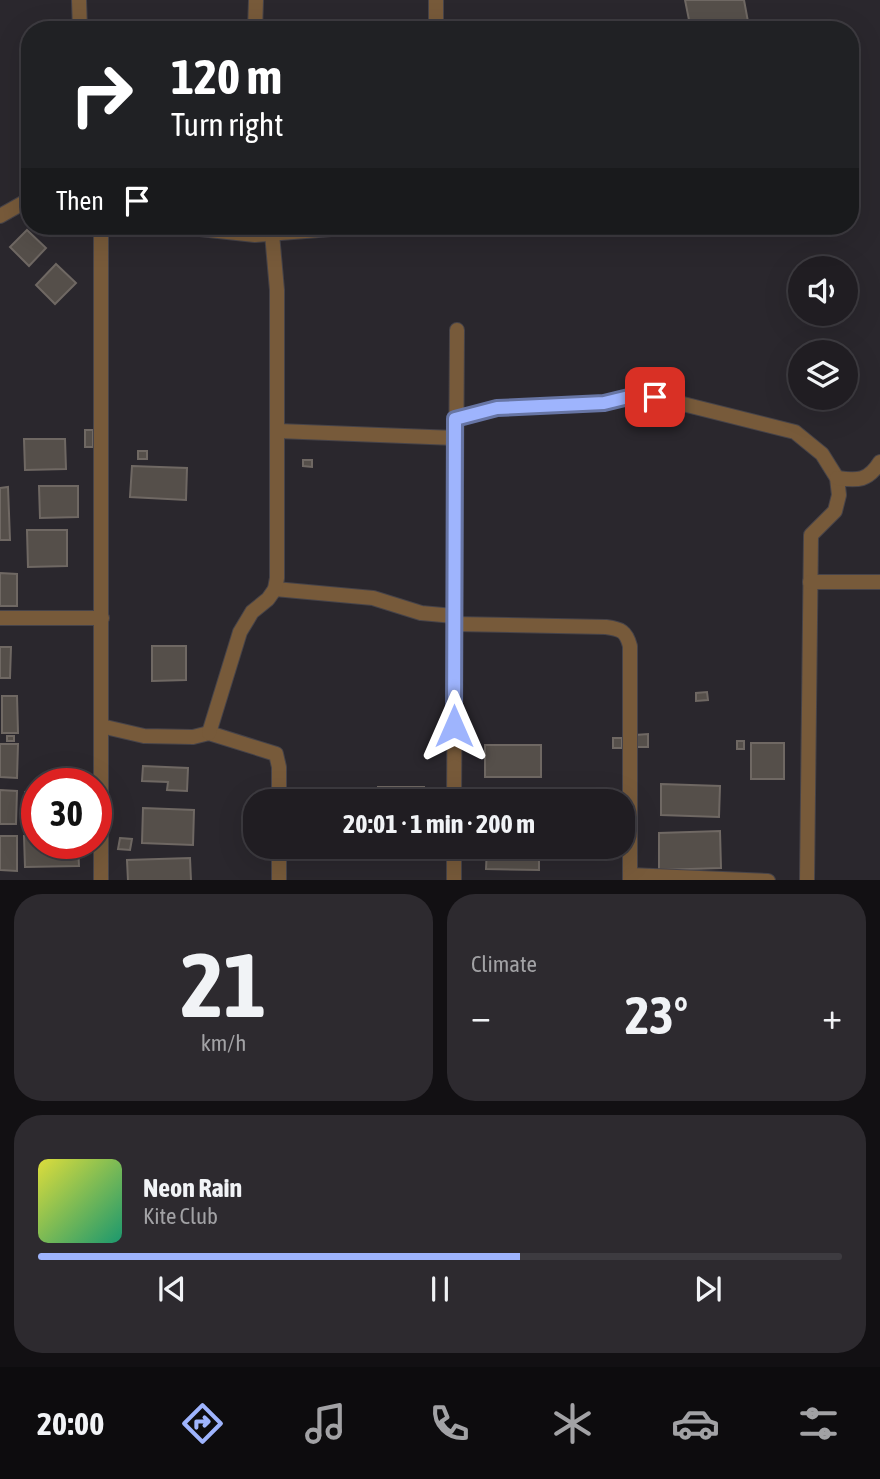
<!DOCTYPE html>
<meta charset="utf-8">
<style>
:root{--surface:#201d22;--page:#2d2a2f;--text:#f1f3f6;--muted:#a2a2a5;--line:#3d3b40;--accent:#9eb4fd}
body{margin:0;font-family:"Asap Condensed",sans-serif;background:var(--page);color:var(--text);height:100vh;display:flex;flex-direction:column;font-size:26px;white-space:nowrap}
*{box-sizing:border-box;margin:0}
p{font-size:23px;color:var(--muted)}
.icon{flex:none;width:38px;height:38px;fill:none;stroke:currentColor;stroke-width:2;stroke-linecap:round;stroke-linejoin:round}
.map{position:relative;height:880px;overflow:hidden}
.sheet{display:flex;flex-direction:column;gap:14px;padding:14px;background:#121013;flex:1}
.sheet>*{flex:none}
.banner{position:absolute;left:21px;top:21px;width:838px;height:214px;border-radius:28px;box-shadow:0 7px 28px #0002,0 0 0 2px var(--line);background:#202124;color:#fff;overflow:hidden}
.controls{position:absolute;left:788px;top:256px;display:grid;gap:14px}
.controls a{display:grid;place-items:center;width:70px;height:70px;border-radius:50%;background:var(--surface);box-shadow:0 7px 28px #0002,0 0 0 2px var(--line);font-size:35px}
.speed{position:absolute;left:21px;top:768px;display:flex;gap:14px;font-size:35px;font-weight:700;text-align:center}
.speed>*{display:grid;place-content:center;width:91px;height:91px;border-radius:50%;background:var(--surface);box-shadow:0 7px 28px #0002,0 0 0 2px var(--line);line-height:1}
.speed .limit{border:10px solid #d22;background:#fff;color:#111}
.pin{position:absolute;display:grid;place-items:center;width:60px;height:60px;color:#fff;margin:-30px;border-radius:14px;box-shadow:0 4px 10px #0006}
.me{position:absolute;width:77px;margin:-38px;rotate:0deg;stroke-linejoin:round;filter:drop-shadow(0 0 5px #0008)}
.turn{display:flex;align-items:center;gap:24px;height:147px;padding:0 35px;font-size:32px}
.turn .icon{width:91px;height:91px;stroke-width:2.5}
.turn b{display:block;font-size:49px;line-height:60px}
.then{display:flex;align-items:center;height:66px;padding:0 35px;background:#0003;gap:14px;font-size:26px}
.big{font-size:52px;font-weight:700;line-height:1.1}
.sheet .tile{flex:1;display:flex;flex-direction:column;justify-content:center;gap:10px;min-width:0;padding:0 24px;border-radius:28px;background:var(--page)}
.sheet .dial{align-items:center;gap:0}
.dial b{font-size:91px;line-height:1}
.song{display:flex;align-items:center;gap:21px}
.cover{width:84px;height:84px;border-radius:10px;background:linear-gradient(135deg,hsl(60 70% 55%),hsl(160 70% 35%))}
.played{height:7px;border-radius:4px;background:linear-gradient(90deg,var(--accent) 60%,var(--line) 60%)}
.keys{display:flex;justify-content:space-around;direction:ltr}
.heat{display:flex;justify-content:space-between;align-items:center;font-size:38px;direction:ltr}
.sheet .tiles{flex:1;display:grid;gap:14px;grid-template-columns:1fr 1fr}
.tile:last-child{grid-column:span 2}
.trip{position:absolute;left:243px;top:789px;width:392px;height:70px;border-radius:28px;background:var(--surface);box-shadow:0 7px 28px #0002,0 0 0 2px var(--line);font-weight:700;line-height:70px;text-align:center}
.tab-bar{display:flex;height:112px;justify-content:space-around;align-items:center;background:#0d0c0e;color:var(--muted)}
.tab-bar .icon{width:49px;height:49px}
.tab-bar .selected{color:var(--accent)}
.tab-bar b{font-size:32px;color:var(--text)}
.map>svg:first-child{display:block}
.building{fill:#554f4a;stroke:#6f6863;stroke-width:2}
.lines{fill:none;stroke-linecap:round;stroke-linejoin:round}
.minor-casing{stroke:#464349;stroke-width:16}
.minor{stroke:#775a3a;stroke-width:14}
.route-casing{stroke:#6775a4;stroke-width:18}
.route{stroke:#9eb4fd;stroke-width:12}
</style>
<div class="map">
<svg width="880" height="881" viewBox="0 0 880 881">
<rect width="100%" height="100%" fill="#2a272d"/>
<g class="building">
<path d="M 685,0 L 744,0 L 749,27 L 737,30 L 691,30 Z"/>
<path d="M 27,230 L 46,248 L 29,266 L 10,247 Z"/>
<path d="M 56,264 L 76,283 L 55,304 L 36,285 Z"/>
<rect x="85" y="430" width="8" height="17"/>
<path d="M 24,439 L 65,439 L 66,469 L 25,470 Z"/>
<rect x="138" y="451" width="9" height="8"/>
<path d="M 303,460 L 312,460 L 312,467 L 303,466 Z"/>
<path d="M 132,466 L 187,468 L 186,500 L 130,497 Z"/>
<path d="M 39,486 L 78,486 L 78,517 L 40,518 Z"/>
<path d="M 8,487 L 10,540 L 0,540 L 0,488 Z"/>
<path d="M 27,530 L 67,530 L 67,566 L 28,567 Z"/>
<path d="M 0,573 L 17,574 L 17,606 L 0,606 Z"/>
<path d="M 152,646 L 186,646 L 186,680 L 152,681 Z"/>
<path d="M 0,647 L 11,647 L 10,678 L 0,678 Z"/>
<path d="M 707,692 L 708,700 L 696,701 L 696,693 Z"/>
<path d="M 2,696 L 17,696 L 18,733 L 2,733 Z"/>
<path d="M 648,734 L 648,747 L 636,747 L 635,735 Z"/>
<rect x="7" y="736" width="7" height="5"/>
<rect x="613" y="738" width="9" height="10"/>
<rect x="737" y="741" width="7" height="8"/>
<rect x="751" y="743" width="33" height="36"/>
<path d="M 0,744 L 18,744 L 17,778 L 0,777 Z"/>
<rect x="485" y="745" width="56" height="32"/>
<path d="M 143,766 L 188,768 L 187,791 L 167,790 L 168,782 L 142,781 Z"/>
<path d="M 661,784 L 720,786 L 719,817 L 661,815 Z"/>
<path d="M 378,787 L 424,787 L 423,802 L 378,802 Z"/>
<path d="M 0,790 L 17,791 L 16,824 L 0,824 Z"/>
<path d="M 37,791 L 37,824 L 25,824 L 25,792 Z"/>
<path d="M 143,808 L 194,810 L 193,845 L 142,843 Z"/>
<path d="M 720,831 L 721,868 L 659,870 L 659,833 Z"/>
<path d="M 37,835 L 37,844 L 78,844 L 79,866 L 25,867 L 24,836 Z"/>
<path d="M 0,836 L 17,836 L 17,871 L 0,870 Z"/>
<path d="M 120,838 L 132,839 L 130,850 L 118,849 Z"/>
<path d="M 487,847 L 539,847 L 539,870 L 486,869 Z"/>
<path d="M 470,850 L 480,850 L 479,858 L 470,858 Z"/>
<path d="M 190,858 L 191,881 L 128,881 L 127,860 Z"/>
</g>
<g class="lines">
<defs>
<g id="minor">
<path d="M 79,0 L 80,30"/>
<path d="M 436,0 L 436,30"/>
<path d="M 255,30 L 256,0"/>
<path d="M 0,216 L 30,199"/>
<path d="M 192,226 L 200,229 L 255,235 L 369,226"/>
<path d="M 455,419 L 497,408 L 604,403 L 637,395 L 655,397 L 795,432 L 822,454 L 837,478 L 839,495 L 835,511 L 811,535 L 807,881"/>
<path d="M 278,431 L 455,438"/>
<path d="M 837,478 C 858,481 868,481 880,462"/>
<path d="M 810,582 L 880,582"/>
<path d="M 275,589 L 373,598 L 421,613 L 454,616"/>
<path d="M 0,618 L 102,618"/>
<path d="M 454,624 L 606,627 C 621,629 626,631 630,646 L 630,881"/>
<path d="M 101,726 L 144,736 L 193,737 L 209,733 L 276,754 L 279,767 L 279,802"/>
<path d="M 209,733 L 240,632 L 252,612 L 268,599 L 275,589 L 277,578 L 277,290 L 272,234"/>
<path d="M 454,802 L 457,330"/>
<path d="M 454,847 L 454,881"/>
<path d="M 630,875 L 768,881"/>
<path d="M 101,881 L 101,226"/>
<path d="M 279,881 L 279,847"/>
</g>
</defs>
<use href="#minor" class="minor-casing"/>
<use href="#minor" class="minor"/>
</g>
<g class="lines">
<defs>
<path id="route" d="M 454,726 L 455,419 L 497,408 L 604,403 L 637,395 L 655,397"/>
</defs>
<use href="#route" class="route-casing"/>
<use href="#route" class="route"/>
</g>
</svg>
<div class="controls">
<a><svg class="icon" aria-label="sound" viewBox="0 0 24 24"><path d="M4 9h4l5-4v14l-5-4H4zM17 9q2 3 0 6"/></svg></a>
<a><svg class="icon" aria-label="layers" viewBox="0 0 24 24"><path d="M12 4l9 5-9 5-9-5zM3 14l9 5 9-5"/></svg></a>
</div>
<div class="speed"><div class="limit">30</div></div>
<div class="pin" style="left:655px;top:397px;background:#d93025"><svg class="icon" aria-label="arrive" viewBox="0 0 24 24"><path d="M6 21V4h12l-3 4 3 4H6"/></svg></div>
<svg class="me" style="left:454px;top:726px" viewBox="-20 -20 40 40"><path d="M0-17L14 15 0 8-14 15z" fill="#9eb4fd" stroke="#fff" stroke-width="4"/></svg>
<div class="trip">20:01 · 1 min · 200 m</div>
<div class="banner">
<div class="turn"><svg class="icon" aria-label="right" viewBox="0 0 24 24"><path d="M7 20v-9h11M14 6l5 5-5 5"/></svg><div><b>120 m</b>Turn right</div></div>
<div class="then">Then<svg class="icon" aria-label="arrive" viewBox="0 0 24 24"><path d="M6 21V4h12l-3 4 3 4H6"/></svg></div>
</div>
</div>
<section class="sheet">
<div class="tiles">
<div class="tile dial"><b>21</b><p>km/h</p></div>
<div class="tile"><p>Climate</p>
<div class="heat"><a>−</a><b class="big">23°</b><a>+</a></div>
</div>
<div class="tile">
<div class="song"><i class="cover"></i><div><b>Neon Rain</b><p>Kite Club</p></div></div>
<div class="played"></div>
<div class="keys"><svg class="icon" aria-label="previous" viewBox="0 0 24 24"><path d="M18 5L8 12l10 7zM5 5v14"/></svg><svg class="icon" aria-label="pause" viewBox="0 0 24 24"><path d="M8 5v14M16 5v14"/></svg><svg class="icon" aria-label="next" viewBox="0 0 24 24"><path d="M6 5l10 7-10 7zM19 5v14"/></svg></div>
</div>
</div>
</section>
<nav class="tab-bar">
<b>20:00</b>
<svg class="icon selected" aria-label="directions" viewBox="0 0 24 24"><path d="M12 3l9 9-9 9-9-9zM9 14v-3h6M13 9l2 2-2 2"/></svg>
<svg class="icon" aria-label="music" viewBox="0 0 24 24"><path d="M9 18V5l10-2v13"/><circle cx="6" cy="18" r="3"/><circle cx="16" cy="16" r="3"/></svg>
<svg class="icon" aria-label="phone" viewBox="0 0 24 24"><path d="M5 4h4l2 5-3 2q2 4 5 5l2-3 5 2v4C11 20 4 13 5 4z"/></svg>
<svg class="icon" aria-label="climate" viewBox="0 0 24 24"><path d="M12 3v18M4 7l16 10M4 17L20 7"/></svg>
<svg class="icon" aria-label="car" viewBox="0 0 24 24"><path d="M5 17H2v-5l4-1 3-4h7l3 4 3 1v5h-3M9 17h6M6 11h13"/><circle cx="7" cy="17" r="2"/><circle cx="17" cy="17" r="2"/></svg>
<svg class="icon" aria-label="filters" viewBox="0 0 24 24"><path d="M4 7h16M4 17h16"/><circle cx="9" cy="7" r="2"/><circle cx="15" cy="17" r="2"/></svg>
</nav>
